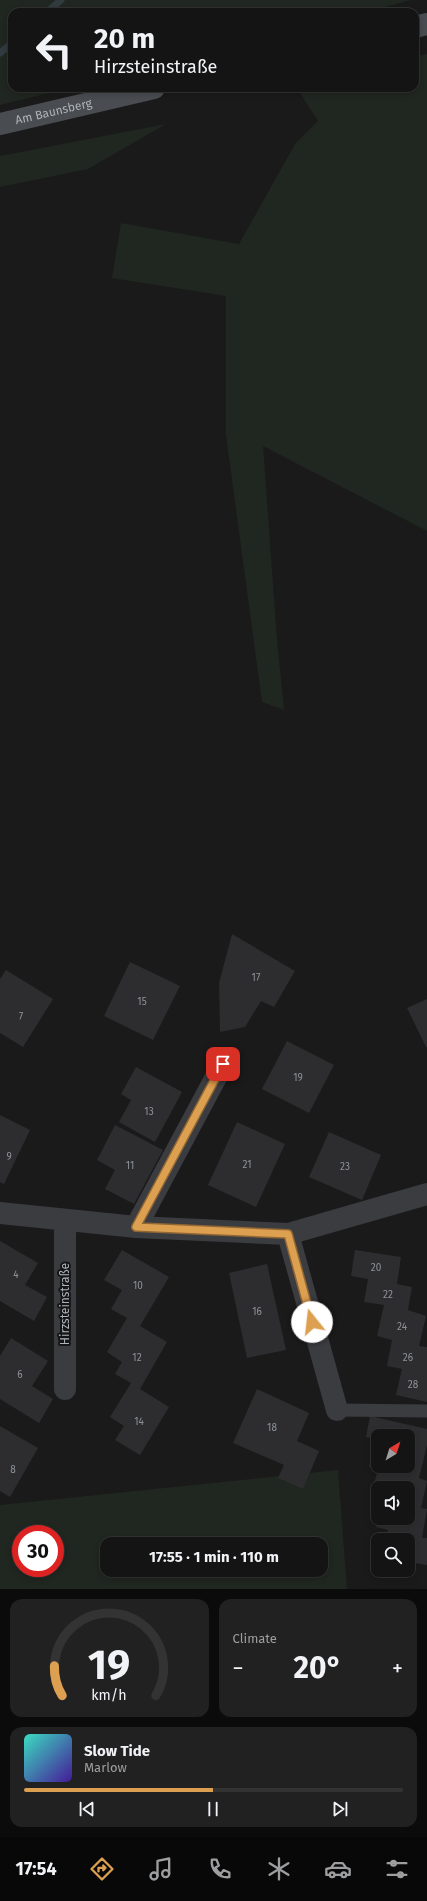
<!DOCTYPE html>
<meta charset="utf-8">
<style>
:root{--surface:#141414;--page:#212122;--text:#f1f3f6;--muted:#9d9ea0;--line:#333334;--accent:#dd9f50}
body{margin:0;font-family:"Fira Sans",sans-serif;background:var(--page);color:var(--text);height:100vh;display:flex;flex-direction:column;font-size:15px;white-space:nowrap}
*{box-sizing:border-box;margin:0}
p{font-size:13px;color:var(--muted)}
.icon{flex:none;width:22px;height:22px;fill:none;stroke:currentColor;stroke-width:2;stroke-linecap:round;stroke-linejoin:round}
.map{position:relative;height:1589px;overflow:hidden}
.side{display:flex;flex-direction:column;gap:10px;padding:10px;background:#0b0b0b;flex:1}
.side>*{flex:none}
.hud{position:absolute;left:8px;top:8px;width:411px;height:84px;border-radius:12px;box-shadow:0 2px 6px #0003,0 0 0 1px var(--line);background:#141414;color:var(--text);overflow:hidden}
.needle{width:26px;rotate:38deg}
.buttons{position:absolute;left:371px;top:1429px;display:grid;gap:8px}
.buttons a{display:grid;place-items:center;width:44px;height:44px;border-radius:8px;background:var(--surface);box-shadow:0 2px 6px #0003,0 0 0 1px var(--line);font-size:20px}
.speed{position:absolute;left:12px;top:1525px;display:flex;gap:8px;font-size:20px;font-weight:700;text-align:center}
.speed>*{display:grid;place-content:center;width:52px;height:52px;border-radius:50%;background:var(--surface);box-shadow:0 2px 6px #0003,0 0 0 1px var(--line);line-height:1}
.speed .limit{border:6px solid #d22;background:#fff;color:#111}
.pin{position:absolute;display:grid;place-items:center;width:34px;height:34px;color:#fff;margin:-17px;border-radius:8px;box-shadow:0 2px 6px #0006}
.me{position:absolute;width:44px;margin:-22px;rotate:344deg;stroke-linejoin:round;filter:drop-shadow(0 0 3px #0008)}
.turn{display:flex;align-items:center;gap:14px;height:84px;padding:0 20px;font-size:18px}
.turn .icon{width:52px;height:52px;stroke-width:2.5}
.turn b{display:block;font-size:28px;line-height:34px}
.big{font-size:30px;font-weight:700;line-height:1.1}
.side .tile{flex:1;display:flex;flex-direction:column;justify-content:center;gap:6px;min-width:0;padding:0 14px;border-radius:12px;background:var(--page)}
.side .dial{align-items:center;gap:0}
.dial svg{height:104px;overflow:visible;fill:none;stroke:var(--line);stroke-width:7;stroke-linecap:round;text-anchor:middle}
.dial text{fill:var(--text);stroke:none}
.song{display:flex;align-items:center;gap:12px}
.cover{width:48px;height:48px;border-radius:6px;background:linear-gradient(135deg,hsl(170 70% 55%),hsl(260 70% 35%))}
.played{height:4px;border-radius:2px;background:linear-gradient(90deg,var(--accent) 50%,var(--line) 50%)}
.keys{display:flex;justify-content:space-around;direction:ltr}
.heat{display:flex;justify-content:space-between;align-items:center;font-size:22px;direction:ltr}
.side .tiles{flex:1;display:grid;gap:10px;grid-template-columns:1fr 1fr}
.tile:last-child{grid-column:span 2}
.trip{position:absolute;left:100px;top:1537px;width:228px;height:40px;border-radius:12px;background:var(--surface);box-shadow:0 2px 6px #0003,0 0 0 1px var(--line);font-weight:700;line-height:40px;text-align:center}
.tabs{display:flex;height:64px;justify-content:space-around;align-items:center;background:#080808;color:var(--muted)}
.tabs .icon{width:28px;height:28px}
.tabs .current{color:var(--accent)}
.tabs b{font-size:18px;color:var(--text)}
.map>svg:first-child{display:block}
.green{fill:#202620;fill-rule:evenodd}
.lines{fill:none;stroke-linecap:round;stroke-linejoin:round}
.stream{stroke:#313a3e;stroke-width:7}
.building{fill:#2d2d2f;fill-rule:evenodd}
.lane{stroke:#3b3c40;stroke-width:13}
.street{stroke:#3b3c40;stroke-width:22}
.secondary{stroke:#494c50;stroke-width:22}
.route-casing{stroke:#906734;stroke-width:10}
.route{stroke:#dd9f50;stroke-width:7}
.labels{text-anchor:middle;stroke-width:4;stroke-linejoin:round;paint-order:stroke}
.number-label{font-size:10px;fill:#8d9196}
.street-label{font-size:12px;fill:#aeb3b9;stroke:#151516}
</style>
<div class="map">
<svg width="427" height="1589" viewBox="0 0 427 1589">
<rect width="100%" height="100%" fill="#1a1a1b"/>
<g class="green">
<path d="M 0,0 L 411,0 L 366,12 L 12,12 L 12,88 L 70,88 L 0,105 Z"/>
<path d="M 427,54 L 427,531 L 263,446 L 277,639 L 284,710 L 262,702 L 226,435 L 226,296 L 112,278 L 121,223 L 239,244 L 295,144 L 318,121 L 300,93 L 314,88 L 415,88 L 415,57 Z"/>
<path d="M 166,124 L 88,169 L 0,187 L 0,156 Z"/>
<path d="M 338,1470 L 347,1589 L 0,1589 L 0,1505 ZM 21,1534 L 55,1534 L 55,1568 L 21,1568 ZM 107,1544 L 321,1544 L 321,1570 L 107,1570 Z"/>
</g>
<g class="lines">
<g class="stream">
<path d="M 47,12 L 61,0"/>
<path d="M 0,53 L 12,43"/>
</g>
</g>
<g class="building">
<path d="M 232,934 L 295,971 L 274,1007 L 261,1001 L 245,1027 L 220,1032 L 219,983 Z"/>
<path d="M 130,962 L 180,986 L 153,1040 L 104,1016 Z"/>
<path d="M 6,970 L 53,999 L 23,1047 L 0,1033 L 0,979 Z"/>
<path d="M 427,999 L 427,1047 L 426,1047 L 407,1008 Z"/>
<path d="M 287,1041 L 334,1065 L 309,1113 L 262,1089 Z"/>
<path d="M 136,1067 L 182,1092 L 155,1142 L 119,1122 L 131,1100 L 121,1094 Z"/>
<path d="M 0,1115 L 30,1130 L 4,1184 L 0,1182 Z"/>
<path d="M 237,1122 L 285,1144 L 256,1207 L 208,1185 Z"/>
<path d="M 115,1125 L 163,1150 L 134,1204 L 105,1189 L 115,1170 L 97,1160 Z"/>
<path d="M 329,1132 L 381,1155 L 362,1200 L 309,1177 Z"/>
<path d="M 0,1241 L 38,1263 L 25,1285 L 47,1297 L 34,1321 L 0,1301 Z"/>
<path d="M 122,1250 L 169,1277 L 140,1326 L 167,1342 L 140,1389 L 169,1407 L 140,1455 L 115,1440 L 124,1426 L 110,1417 L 131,1383 L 115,1374 L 122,1362 L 107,1352 L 127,1318 L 111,1309 L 122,1290 L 104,1280 Z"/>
<path d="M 355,1250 L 401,1257 L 397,1284 L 412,1287 L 408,1310 L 426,1316 L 419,1346 L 427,1347 L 427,1402 L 396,1395 L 402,1369 L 387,1366 L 392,1340 L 377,1336 L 384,1305 L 364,1302 L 368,1279 L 351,1276 Z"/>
<path d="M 267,1264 L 286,1350 L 247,1358 L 229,1273 Z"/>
<path d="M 11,1338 L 48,1361 L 32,1386 L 53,1399 L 39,1423 L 0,1399 L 0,1356 Z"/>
<path d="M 257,1389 L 309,1413 L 297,1441 L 319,1451 L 303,1489 L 278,1478 L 284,1465 L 233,1443 Z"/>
<path d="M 370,1416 L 427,1429 L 427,1445 L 419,1478 L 427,1481 L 421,1508 L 427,1509 L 422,1538 L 427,1538 L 427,1565 L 408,1562 L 408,1540 L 386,1540 L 388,1530 L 376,1527 L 378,1518 L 408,1518 L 408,1488 L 378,1488 L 378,1497 L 371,1495 L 378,1469 L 369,1467 L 376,1439 L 366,1437 ZM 378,1436 L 408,1436 L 408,1466 L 378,1466 Z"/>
<path d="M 0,1426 L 38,1448 L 10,1497 L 0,1491 Z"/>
</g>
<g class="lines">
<path class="lane" d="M 337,1410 L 427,1411"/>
<g class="street">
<path d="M 0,1213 L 136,1227 L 288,1234 L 427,1194"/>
<path d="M 65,1220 L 65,1389"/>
<path d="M 136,1227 L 223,1064"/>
<path d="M 288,1234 L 337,1410"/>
</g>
<g class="secondary">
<path d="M 415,27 L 427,24"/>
<path id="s1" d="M 0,124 L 154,88"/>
</g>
</g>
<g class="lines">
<defs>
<path id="route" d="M 223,1064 L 136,1227 L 288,1234 L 312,1322"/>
</defs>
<use href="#route" class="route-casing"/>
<use href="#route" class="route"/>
</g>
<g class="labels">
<g class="number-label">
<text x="256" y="981">17</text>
<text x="142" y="1005">15</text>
<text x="21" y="1020">7</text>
<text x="298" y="1081">19</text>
<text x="149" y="1115">13</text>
<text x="9" y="1160">9</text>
<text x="247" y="1168">21</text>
<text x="130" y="1169">11</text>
<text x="345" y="1170">23</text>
<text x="376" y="1271">20</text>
<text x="16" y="1278">4</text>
<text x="138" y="1289">10</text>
<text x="388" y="1298">22</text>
<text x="257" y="1315">16</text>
<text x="402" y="1330">24</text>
<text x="137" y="1361">12</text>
<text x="408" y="1361">26</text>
<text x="20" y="1378">6</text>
<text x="413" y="1388">28</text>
<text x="139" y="1425">14</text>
<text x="272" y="1431">18</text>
<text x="13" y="1473">8</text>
</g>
<g class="street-label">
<text dy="4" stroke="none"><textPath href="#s1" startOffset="55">Am Baunsberg</textPath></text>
<text transform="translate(65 1304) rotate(-90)" y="4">Hirzsteinstraße</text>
</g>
</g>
</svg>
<div class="buttons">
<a><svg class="needle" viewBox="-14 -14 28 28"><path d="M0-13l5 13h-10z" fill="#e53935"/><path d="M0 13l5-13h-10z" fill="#9d9ea0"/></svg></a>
<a><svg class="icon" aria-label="sound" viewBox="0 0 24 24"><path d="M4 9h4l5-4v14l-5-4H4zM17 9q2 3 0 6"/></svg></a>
<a><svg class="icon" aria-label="search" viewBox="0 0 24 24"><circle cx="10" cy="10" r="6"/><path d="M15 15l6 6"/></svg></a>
</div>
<div class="speed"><div class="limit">30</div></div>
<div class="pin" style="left:223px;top:1064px;background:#d93025"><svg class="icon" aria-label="arrive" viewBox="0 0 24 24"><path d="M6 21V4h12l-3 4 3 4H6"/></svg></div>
<svg class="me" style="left:312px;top:1322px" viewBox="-20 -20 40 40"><circle r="19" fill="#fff"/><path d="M0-13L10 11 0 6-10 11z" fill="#dd9f50"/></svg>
<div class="trip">17:55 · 1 min · 110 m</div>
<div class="hud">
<div class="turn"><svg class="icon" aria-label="left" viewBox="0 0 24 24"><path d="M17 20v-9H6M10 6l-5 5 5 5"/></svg><div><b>20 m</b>Hirzsteinstraße</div></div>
</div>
</div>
<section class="side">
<div class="tiles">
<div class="tile dial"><svg viewBox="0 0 100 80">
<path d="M14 69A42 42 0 1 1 86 69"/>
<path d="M14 69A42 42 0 0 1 8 46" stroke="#dd9f50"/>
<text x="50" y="56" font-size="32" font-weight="700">19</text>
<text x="50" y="72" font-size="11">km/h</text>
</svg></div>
<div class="tile"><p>Climate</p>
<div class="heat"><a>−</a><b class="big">20°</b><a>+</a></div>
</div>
<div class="tile">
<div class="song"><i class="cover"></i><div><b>Slow Tide</b><p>Marlow</p></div></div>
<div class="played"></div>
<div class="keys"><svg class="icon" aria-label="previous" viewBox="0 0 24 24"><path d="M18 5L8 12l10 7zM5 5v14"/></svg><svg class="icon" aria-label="pause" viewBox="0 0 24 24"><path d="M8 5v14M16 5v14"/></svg><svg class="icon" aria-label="next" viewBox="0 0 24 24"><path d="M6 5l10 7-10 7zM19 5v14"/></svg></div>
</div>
</div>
</section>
<nav class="tabs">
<b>17:54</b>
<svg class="icon current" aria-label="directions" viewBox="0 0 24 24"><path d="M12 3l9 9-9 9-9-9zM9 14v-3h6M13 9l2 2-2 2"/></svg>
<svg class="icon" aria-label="music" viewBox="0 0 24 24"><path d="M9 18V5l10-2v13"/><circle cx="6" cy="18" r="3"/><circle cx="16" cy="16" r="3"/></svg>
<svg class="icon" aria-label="phone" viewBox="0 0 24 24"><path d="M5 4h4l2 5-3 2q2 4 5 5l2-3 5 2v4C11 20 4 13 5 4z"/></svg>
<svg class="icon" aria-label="climate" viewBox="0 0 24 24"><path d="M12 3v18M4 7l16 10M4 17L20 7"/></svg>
<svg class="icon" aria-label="car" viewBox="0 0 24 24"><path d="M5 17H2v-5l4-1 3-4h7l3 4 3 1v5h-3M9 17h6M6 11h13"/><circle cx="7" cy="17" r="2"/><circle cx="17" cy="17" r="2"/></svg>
<svg class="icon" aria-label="filters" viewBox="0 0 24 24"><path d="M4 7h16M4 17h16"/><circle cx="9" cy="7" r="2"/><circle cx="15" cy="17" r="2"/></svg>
</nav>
